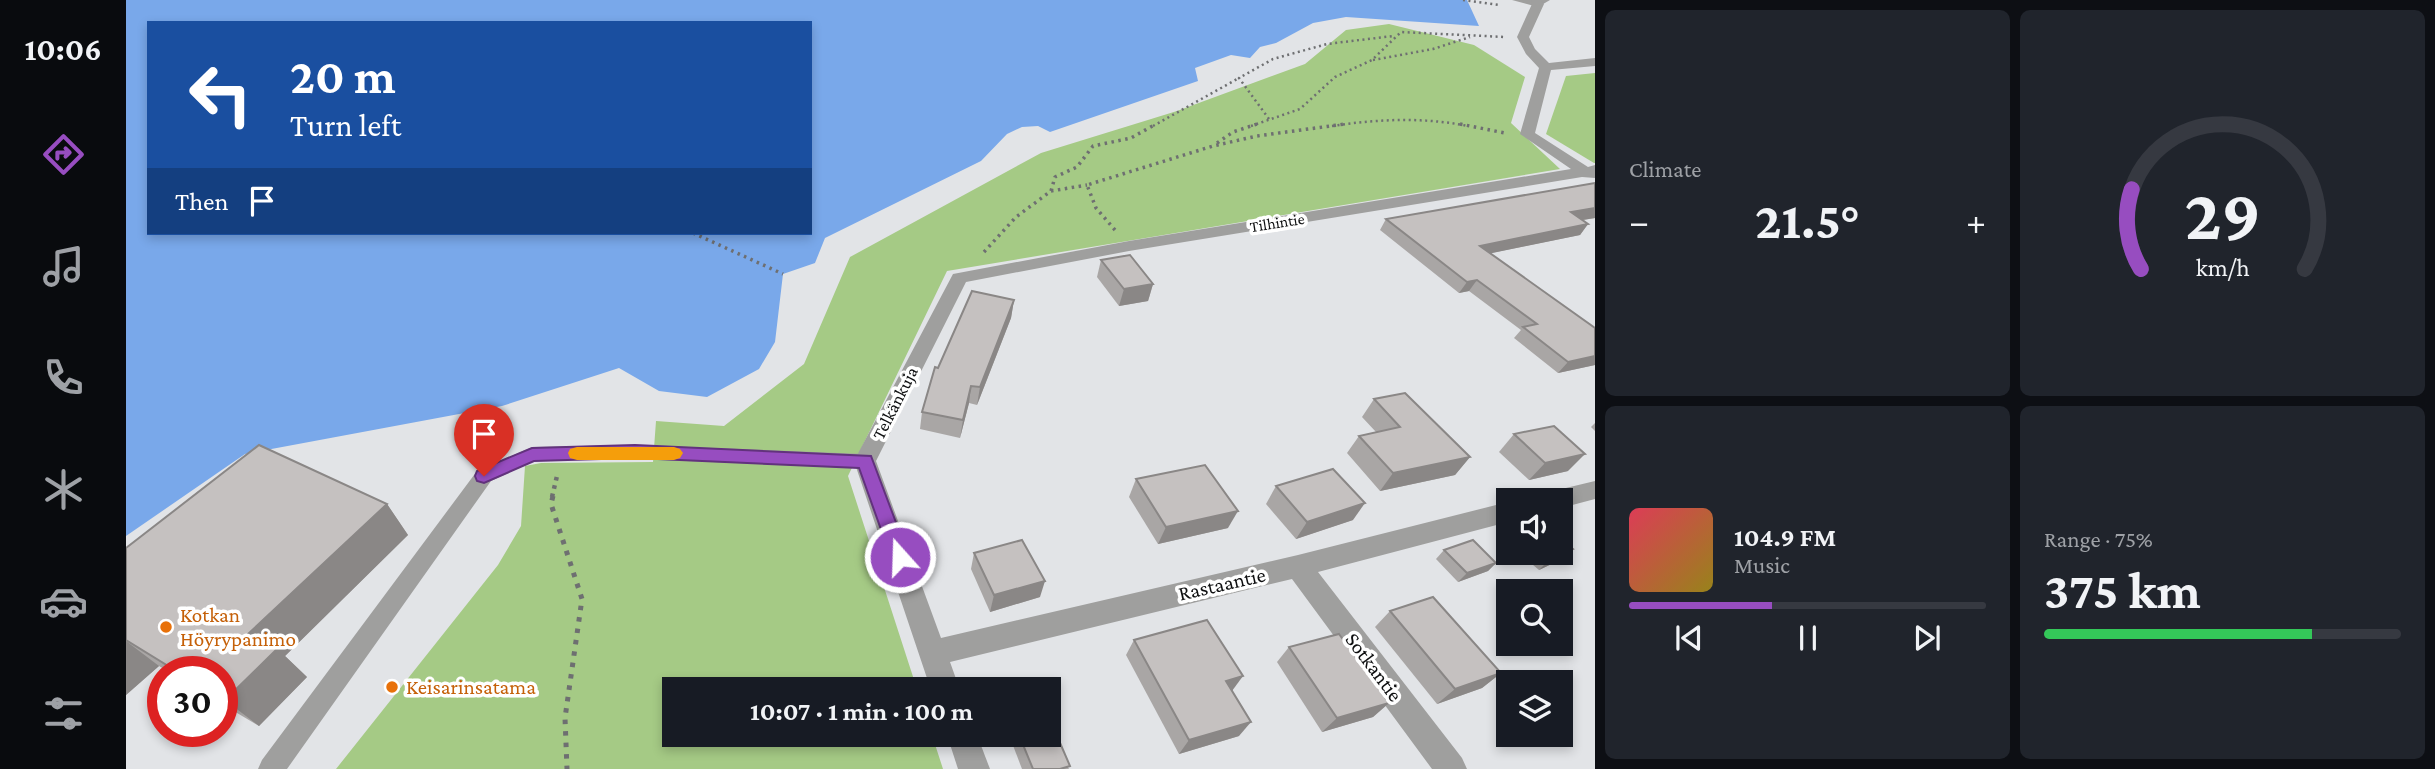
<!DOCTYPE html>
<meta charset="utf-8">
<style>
:root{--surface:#171b24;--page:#20242c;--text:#f1f3f6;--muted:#9ea1a6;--line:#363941;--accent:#974dc0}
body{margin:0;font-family:"Crimson Pro",serif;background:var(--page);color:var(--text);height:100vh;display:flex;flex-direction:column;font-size:26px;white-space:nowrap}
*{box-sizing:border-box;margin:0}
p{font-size:23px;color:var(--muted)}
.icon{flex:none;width:38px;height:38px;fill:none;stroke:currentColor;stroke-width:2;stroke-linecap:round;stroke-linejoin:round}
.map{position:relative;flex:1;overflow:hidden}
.sheet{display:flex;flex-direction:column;gap:10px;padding:10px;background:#0d0f14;width:840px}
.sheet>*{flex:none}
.top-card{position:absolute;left:21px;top:21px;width:665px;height:214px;border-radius:0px;box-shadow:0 4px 10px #0003;background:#1a4fa0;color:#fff;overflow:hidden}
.buttons{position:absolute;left:1370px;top:488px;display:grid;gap:14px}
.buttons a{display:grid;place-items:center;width:77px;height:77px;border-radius:0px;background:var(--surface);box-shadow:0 4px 10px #0003;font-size:35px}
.speed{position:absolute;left:21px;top:656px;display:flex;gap:14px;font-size:35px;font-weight:700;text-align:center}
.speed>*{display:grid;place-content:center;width:91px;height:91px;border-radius:50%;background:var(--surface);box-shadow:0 4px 10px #0003;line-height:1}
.speed .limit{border:10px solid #d22;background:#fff;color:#111}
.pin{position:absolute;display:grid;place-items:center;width:60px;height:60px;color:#fff;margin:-72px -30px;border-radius:50% 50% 50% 0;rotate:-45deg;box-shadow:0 0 7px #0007}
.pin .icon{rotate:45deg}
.me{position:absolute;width:77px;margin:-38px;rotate:340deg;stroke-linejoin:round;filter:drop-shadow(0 0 5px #0008)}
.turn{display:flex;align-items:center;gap:24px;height:147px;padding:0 28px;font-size:32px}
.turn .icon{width:91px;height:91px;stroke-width:2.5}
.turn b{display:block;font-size:49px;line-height:60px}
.then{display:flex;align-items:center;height:66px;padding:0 28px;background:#0003;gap:14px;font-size:26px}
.big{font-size:52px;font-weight:700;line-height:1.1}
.sheet .tile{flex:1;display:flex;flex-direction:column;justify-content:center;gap:10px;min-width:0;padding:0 24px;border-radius:10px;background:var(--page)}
.sheet .dial{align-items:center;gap:0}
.dial svg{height:182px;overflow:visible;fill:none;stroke:var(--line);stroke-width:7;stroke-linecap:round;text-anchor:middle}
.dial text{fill:var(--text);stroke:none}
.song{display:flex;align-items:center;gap:21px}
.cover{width:84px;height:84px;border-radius:10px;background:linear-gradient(135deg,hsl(350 70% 55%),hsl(50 70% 35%))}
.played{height:7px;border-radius:4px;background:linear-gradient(90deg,var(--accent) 40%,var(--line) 40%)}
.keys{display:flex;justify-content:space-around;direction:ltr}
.heat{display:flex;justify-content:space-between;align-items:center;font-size:38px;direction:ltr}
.charge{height:10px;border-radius:5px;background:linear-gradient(90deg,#34c759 75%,var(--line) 0)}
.sheet .tiles{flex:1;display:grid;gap:10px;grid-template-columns:repeat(2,1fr)}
.trip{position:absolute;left:536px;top:677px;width:399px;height:70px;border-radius:0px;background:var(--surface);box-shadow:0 4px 10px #0003;font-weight:700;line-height:70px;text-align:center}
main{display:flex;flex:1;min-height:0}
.tab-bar{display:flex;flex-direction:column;width:126px;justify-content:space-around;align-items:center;background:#090b0e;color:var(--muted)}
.tab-bar .icon{width:49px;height:49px}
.tab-bar .selected{color:var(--accent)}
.tab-bar b{font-size:32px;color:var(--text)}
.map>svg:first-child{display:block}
.green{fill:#a5ca85}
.water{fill:#79a8ea;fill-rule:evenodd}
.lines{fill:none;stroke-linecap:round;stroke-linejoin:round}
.path-far3{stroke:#6e6f71;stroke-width:2.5;stroke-dasharray:2 3.5;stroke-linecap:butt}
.path-far2{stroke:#6e6f71;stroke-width:3.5;stroke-dasharray:2.5 4.5;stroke-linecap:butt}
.path-far1{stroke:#6e6f71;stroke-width:4.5;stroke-dasharray:3.5 5;stroke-linecap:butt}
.path{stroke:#6e6f71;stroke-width:5;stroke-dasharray:4.5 7;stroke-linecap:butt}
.service{fill:#9f9f9e;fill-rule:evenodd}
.minor{fill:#9f9f9e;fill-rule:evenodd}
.wall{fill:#a9a6a5}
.shaded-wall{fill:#8a8786}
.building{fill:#c5c1c0;stroke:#8a8786;stroke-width:2}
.route{fill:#974dc0;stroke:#62327d;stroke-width:2}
.slow{fill:#f59e0b}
.food-dot{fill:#e8710a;stroke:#fff;stroke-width:2.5}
.labels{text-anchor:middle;stroke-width:7;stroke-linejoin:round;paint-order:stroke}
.far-street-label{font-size:16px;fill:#0e0f10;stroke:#fff}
.street-label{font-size:18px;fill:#0e0f10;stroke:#fff}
.near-street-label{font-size:21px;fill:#0e0f10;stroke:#fff}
.near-food-label{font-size:21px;fill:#c56008;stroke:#fff;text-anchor:start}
</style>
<main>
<nav class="tab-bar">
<b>10:06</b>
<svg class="icon selected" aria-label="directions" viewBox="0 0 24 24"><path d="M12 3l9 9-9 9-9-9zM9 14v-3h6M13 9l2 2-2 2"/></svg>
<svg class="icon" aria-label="music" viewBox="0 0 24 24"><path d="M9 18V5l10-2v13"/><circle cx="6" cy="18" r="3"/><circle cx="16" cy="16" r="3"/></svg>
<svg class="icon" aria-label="phone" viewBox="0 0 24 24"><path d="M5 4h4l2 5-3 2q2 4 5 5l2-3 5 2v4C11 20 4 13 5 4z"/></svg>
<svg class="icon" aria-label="climate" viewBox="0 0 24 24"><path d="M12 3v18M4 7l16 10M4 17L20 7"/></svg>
<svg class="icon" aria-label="car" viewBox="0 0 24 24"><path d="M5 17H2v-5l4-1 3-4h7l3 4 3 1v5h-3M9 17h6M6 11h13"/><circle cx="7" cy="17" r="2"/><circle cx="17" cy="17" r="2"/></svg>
<svg class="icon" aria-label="filters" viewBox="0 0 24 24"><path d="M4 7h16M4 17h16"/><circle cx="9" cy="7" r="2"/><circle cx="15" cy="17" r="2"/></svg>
</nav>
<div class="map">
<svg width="1469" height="769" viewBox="0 0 1469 769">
<rect width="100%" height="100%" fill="#e2e4e7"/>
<g class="green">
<path d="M 1263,24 L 1348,45 L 1399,77 L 1385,123 L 1434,169 L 821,271 L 722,476 L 791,689 L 548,690 L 548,735 L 806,735 L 817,769 L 210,769 L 372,565 L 395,526 L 399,466 L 415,463 L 527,462 L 530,421 L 598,426 L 678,364 L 724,257 L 915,153 L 1051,111 L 1179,64 L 1220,30 Z"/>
<path d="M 1469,73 L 1469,163 L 1468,163 L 1420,134 L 1440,76 Z"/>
</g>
<path class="water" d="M 0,0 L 1341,0 L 1353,26 L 1220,17 L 1187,23 L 1150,43 L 1134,47 L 1124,58 L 1105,55 L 1069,68 L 1072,81 L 924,132 L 912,126 L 896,127 L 881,134 L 855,161 L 699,238 L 689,263 L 657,274 L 649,342 L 633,369 L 581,397 L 533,391 L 493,368 L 376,406 L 119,454 L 0,536 ZM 23,23 L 684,23 L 684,233 L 23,233 Z"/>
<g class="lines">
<g class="path-far3">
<path d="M 1337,0 L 1374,5"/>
<path d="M 1247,60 L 1307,49 L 1344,37"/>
<path d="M 1143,119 L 1113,78 L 1147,59 L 1201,44 L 1267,36"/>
<path d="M 1027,126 L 1113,78"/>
<path d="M 1125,126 L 1174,109 L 1209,77 L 1246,60 L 1275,32 L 1379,37"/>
<path d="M 1206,126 C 1252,119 1297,117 1342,126"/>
</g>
<g class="path-far2">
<path d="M 1334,124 L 1379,133"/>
<path d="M 1091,143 L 1107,132 L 1131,124"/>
<path d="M 925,191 L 929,177 L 951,167 L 967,146 L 1005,138 L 1030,124"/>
<path d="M 989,230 L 970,208 L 961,185 L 1087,146 L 1131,136 L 1219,124"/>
<path d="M 567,233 L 657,274"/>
<path d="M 858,252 L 890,217 L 925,191 L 961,185"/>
</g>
<path class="path-far1" d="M 426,497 L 431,476"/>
<path class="path" d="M 427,496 L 425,504 L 456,599 L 439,718 L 441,769"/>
<g class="service">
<path d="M 1386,0 L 1424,0 L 1412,7 Z"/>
<path d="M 509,445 L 739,454 L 746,456 L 749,461 L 746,466 L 739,468 L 509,459 L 408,461 L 365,481 L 161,769 L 132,769 L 136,760 L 351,471 L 406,447 Z"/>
</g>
<g class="minor">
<path d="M 1405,0 L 1415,0 L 1418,4 L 1403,37 L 1409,49 L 1423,63 L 1469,58 L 1469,66 L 1425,70 L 1409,133 L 1462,167 L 1469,165 L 1469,178 L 1456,177 L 1003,251 L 840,282 L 750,461 L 815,638 L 1172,555 L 1382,502 L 1382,522 L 1192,572 L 1336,758 L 1341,769 L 1306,769 L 1166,579 L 824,662 L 834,690 L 805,690 L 728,461 L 827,274 L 1003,241 L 1445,169 L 1394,134 L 1413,68 L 1400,54 L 1391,37 L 1406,4 Z"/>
<path d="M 1469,481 L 1469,499 L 1435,508 L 1435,500 L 1415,500 L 1419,493 Z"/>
<path d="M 821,735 L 851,735 L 864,769 L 832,769 Z"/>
</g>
</g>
<g class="wall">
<path d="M 1469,183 L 1469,218 L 1457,220 L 1462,224 L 1454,235 L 1365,253 L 1469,365 L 1432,373 L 1388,338 L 1395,330 L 1343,291 L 1333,293 L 1254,230 L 1260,219 Z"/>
<path d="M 975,260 L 1027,284 L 1022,301 L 993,306 L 971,277 Z"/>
<path d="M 888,300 L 885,318 L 851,405 L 843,403 L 834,438 L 794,429 L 796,412 Z"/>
<path d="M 1248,399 L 1344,457 L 1329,475 L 1254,491 L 1221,453 L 1233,436 L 1250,432 L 1236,417 Z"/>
<path d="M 1469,423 L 1469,431 L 1465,427 Z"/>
<path d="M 1388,434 L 1442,471 L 1403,480 L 1373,452 Z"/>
<path d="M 1010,479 L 1102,528 L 1032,544 L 1003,497 Z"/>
<path d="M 1150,486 L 1227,520 L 1170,539 L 1140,504 Z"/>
<path d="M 261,504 L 282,535 L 159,656 L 181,677 L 133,726 L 96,704 L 96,672 L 43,672 L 33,666 L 0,695 L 0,548 Z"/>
<path d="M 1318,550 L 1370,563 L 1362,571 L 1332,582 L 1310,559 Z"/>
<path d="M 848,553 L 914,597 L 864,612 L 845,569 Z"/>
<path d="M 1393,553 L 1435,553 L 1438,558 L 1413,570 Z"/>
<path d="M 1264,611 L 1375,673 L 1356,688 L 1311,704 L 1249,627 Z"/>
<path d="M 1008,640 L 1106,691 L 1113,736 L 1053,754 L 1000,655 Z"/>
<path d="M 1163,647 L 1263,703 L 1247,717 L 1196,732 L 1151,662 Z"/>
<path d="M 883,735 L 922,735 L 943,769 L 896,769 Z"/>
</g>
<g class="shaded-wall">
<path d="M 1469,208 L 1469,218 L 1437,223 L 1445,212 Z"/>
<path d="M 1462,224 L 1454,235 L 1347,257 L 1354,246 Z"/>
<path d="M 1351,280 L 1343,291 L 1333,293 L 1341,282 Z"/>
<path d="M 1027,284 L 1022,301 L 993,306 L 998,289 Z"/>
<path d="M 888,300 L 885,318 L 851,405 L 854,387 Z"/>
<path d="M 1469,356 L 1469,365 L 1432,373 L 1442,362 Z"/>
<path d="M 845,386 L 843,403 L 834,438 L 837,420 Z"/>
<path d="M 1459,454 L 1442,471 L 1403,480 L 1419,463 Z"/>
<path d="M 1344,457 L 1329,475 L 1254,491 L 1267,473 Z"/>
<path d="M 1239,503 L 1227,520 L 1170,539 L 1181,522 Z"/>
<path d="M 261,504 L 282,535 L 159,656 L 181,677 L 133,726 L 99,700 L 122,634 Z"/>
<path d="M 1112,511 L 1102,528 L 1032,544 L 1040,527 Z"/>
<path d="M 1447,549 L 1438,558 L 1413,570 L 1422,561 Z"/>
<path d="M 1370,563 L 1362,571 L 1332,582 L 1341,573 Z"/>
<path d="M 919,581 L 914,597 L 864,612 L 868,595 Z"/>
<path d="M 0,641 L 33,666 L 0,695 Z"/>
<path d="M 1375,673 L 1356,688 L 1311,704 L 1329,689 Z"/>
<path d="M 1117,676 L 1106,691 L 1100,681 Z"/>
<path d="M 1263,703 L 1247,717 L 1196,732 L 1211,718 Z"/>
<path d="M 1125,722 L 1113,736 L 1053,754 L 1063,740 Z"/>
</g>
<g class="building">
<path d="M 1469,183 L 1469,208 L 1445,212 L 1462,224 L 1354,246 L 1469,328 L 1469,356 L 1442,362 L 1397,327 L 1411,324 L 1351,280 L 1341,282 L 1260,219 Z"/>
<path d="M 1004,255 L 1027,284 L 998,289 L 975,260 Z"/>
<path d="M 846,291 L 888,300 L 854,387 L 845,386 L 837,420 L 796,412 L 809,367 L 812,368 Z"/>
<path d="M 1279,393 L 1344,457 L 1267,473 L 1233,436 L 1274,427 L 1248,399 Z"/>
<path d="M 1428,426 L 1459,454 L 1419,463 L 1388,434 Z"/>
<path d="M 133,445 L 261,504 L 122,634 L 151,649 L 99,700 L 96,698 L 96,672 L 52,672 L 0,640 L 0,548 Z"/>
<path d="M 1079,465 L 1112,511 L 1040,527 L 1010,479 Z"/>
<path d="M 1207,469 L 1239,503 L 1181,522 L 1150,486 Z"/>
<path d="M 1435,539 L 1447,549 L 1422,561 L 1412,553 L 1435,553 Z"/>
<path d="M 896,540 L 919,581 L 868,595 L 848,553 Z"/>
<path d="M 1347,540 L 1370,563 L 1341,573 L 1318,550 Z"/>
<path d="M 1307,597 L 1375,673 L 1329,689 L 1264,611 Z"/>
<path d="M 1081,620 L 1117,676 L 1100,681 L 1125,722 L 1063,740 L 1008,640 Z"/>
<path d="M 1213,634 L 1263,703 L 1211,718 L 1163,647 Z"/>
<path d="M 922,715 L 944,766 L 934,769 L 907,769 L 893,735 L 922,735 Z"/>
</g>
<path class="route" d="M 509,445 L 745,456 L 783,557 L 780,563 L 774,565 L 767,563 L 733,468 L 509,458 L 408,461 L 358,483 L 351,481 L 349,476 L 351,471 L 406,448 Z"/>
<path class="slow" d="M 451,447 L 548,447 L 554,449 L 557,453 L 554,458 L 548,460 L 451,460 L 444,458 L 442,453 L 444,449 Z"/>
<g class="food-dot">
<circle cx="40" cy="627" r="7"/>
<circle cx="266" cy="687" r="7"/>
</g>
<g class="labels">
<g class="far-street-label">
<text transform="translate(1151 222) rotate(-9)" y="6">Tilhintie</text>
</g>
<g class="street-label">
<text transform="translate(769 403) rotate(-63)" y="6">Telkänkuja</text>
</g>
<g class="near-street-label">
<text transform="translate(1096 584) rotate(-13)" y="7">Rastaantie</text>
<text transform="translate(1248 667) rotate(53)" y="7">Sotkantie</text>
</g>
<g class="near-food-label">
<text x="54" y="622">Kotkan<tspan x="54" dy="24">Höyrypanimo</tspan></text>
<text x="280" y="694">Keisarinsatama</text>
</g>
</g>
</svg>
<div class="buttons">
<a><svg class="icon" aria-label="sound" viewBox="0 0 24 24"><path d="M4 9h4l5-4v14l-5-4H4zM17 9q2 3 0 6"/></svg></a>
<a><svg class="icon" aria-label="search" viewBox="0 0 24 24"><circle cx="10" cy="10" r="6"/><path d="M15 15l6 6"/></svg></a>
<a><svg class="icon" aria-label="layers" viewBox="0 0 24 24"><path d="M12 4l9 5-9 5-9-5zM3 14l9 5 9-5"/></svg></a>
</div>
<div class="speed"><div class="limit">30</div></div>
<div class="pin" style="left:358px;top:476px;background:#d93025"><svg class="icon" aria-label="arrive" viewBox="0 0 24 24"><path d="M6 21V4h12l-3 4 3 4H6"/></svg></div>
<svg class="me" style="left:774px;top:557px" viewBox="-20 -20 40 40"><circle r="17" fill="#974dc0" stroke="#fff" stroke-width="3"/><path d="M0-11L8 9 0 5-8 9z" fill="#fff"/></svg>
<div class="trip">10:07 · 1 min · 100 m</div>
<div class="top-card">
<div class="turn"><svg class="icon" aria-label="left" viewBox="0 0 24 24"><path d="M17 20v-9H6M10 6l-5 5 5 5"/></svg><div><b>20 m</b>Turn left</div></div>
<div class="then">Then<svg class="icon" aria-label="arrive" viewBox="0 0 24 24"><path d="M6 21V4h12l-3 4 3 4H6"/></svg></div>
</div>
</div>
<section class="sheet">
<div class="tiles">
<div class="tile"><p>Climate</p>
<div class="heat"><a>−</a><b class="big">21.5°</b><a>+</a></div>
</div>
<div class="tile dial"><svg viewBox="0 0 100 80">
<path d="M14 69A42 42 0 1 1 86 69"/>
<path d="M14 69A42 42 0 0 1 10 34" stroke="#974dc0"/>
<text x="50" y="56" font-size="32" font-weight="700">29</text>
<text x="50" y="72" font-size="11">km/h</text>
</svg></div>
<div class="tile">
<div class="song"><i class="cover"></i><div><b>104.9 FM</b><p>Music</p></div></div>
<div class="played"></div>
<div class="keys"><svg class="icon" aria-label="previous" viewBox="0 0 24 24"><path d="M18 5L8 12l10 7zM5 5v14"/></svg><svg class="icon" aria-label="pause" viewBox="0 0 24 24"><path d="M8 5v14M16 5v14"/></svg><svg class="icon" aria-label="next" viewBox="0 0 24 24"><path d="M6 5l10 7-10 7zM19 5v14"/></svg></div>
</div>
<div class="tile"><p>Range · 75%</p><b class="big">375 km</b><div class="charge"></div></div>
</div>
</section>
</main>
